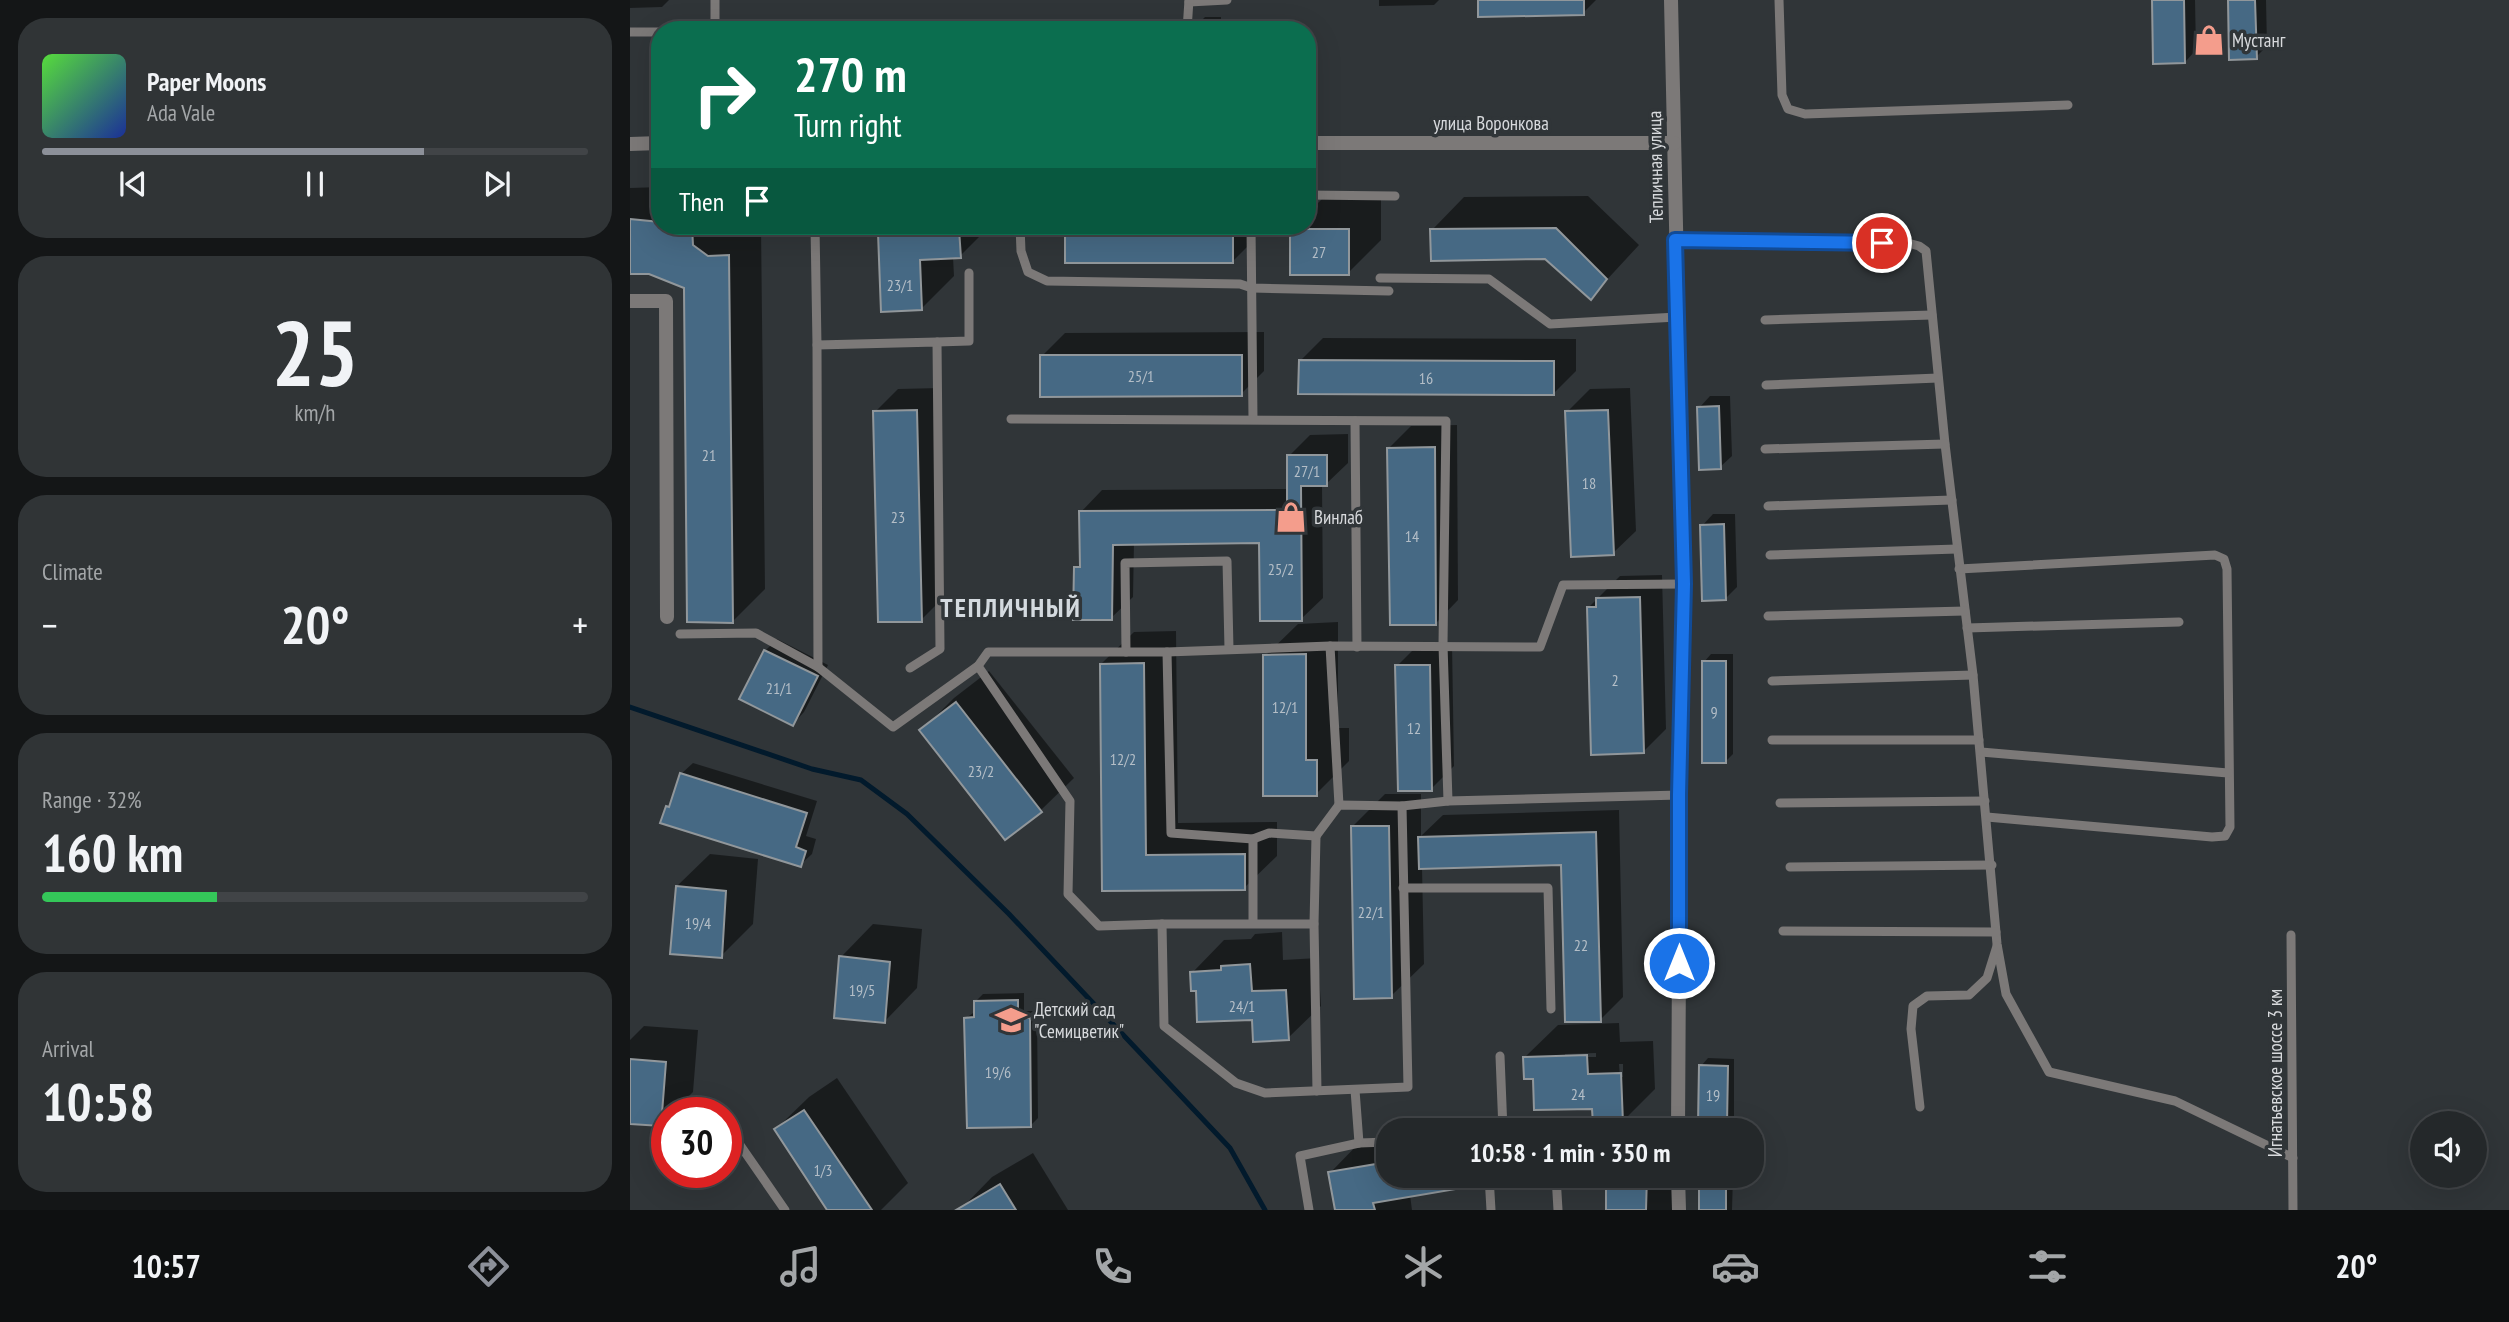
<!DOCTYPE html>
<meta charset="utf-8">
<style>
:root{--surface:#24282a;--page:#303436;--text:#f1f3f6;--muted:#a3a6a8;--line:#414447;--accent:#8c9099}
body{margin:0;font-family:"PT Sans Narrow",sans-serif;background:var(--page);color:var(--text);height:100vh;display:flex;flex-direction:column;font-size:26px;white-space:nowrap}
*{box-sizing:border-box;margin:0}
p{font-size:23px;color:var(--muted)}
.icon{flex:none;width:38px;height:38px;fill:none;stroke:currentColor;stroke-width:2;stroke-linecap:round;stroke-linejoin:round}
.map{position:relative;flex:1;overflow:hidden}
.panel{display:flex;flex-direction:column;gap:18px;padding:18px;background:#141617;width:630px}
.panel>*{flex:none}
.guide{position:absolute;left:21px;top:21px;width:665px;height:214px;border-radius:28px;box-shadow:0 7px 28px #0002,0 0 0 2px var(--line);background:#0b6e4f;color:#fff;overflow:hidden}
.fabs{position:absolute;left:1780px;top:1111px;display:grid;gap:14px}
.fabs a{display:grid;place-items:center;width:77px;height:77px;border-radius:50%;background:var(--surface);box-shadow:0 7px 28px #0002,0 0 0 2px var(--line);font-size:35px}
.speed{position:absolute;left:21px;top:1097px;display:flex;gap:14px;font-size:35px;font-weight:700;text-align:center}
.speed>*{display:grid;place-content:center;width:91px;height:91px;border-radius:50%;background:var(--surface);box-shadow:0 7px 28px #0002,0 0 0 2px var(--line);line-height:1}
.speed .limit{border:10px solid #d22;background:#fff;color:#111}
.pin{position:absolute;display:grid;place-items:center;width:60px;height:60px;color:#fff;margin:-30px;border:4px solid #fff;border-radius:50%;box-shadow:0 2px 7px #0007}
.me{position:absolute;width:77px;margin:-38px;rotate:0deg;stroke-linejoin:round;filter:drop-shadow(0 0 5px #0008)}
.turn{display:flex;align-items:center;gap:24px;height:147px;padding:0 28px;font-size:32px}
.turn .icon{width:91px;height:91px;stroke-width:2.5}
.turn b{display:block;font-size:49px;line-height:60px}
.then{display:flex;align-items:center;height:66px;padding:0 28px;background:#0003;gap:14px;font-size:26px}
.big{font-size:52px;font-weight:600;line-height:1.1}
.panel .tile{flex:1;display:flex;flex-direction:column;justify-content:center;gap:10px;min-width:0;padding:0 24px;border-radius:28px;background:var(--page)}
.panel .dial{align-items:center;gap:0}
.dial b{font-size:91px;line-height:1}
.song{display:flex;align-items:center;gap:21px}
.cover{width:84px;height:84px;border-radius:10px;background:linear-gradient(135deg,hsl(110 70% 55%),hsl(230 70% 35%))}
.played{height:7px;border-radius:4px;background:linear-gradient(90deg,var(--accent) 70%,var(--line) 70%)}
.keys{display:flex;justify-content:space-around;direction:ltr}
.heat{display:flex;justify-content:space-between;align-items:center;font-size:38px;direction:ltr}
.charge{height:10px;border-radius:5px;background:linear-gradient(90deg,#34c759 32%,var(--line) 0)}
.trip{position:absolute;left:746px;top:1118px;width:388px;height:70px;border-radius:28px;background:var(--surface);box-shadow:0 7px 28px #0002,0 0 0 2px var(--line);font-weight:600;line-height:70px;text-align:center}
.tabs{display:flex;height:112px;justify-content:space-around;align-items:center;background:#0e1011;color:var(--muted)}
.tabs .icon{width:49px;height:49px}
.tabs .active{color:var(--accent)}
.tabs b{font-size:32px;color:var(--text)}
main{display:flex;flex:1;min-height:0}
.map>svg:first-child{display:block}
.shadow{fill:#0007;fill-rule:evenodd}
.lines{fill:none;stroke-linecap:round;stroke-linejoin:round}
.stream{stroke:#021a2c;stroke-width:5}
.building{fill:#466984;stroke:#91979b;stroke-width:2}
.lane{stroke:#7c7978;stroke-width:9}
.street{stroke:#7c7978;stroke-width:14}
.route-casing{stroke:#114b97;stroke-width:18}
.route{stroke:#1a73e8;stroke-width:12}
.labels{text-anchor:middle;stroke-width:7;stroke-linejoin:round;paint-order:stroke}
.number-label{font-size:16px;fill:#b4bec7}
.poi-label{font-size:19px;fill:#d8dadd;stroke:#303538;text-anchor:start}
.street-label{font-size:19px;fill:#d8dadd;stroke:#303538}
.district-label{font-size:26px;font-weight:bold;letter-spacing:2px;fill:#d4dadf;stroke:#303538}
</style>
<main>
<section class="panel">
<div class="tile">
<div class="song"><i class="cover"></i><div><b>Paper Moons</b><p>Ada Vale</p></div></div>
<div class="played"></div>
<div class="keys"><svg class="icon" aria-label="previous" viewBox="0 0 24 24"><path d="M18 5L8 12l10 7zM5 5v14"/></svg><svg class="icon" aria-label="pause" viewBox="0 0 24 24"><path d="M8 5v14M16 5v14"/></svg><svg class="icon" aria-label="next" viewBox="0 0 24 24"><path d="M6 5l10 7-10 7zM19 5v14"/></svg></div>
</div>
<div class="tile dial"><b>25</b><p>km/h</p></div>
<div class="tile"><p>Climate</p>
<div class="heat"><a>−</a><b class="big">20°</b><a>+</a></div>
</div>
<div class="tile"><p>Range · 32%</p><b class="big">160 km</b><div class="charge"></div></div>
<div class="tile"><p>Arrival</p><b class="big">10:58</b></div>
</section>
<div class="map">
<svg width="1879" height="1210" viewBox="0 0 1879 1210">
<rect width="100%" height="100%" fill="#303538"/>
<g class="shadow">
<path d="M 0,0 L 39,0 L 32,7 L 0,8 Z"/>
<path d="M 749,0 L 809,0 L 804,5 L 749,6 Z"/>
<path d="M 849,0 L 966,0 L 953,13 Z"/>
<path d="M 1524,0 L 1565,0 L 1566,50 L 1555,62 Z"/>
<path d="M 1600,0 L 1636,0 L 1637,46 L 1626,57 Z"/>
<path d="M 575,17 L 591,17 L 591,28 L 572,30 L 572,20 Z"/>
<path d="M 30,187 L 30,226 L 131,226 L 135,589 L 103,621 L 56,287 L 19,272 L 0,273 L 0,188 Z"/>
<path d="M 958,196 L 1009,245 L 960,298 L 916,257 L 802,230 L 834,197 Z"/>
<path d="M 694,197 L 751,197 L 751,240 L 718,273 L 661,230 L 665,226 L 677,226 L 677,214 Z"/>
<path d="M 257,226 L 360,226 L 330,256 L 323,257 L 324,276 L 291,309 L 250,233 Z"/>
<path d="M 437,226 L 625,226 L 625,239 L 602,262 L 437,261 Z"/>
<path d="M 634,332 L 634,371 L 611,394 L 412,356 L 435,333 Z"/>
<path d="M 693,338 L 946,339 L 946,371 L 923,394 L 670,361 Z"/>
<path d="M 310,388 L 314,597 L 291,620 L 245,412 L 268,389 Z"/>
<path d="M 1000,388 L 1006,531 L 983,553 L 937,412 L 960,389 Z"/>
<path d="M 1080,396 L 1100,396 L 1102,456 L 1090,467 L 1069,408 Z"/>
<path d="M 827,425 L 828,600 L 806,623 L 758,449 L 781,426 Z"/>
<path d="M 718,434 L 718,463 L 696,484 L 692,484 L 693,598 L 671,619 L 631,542 L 504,543 L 503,597 L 481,618 L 446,568 L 452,563 L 451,512 L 472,490 L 659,489 L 659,456 L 680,435 Z"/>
<path d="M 1083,514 L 1105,514 L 1107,587 L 1096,598 L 1072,526 Z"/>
<path d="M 1032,575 L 1036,729 L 1013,752 L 958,608 L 990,576 Z"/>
<path d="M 708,622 L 708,728 L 719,728 L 719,761 L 686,794 L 635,656 L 668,624 Z"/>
<path d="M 546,631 L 548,823 L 647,822 L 647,856 L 614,888 L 473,889 L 471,664 L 504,632 Z"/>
<path d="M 147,639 L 198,665 L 174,712 L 163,724 L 135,651 Z"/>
<path d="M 790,643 L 822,643 L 824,766 L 801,789 L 767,666 Z"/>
<path d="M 1081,654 L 1103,654 L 1103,754 L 1095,762 L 1074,662 Z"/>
<path d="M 359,671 L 444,778 L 411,810 L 376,838 L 291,731 L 324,698 Z"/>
<path d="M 63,763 L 187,801 L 176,836 L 186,839 L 182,854 L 170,865 L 37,807 L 43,802 L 51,774 Z"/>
<path d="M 755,794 L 791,794 L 791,836 L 813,815 L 989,810 L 993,997 L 970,1020 L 933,864 L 792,867 L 794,964 L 761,996 L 722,827 Z"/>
<path d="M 80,854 L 128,859 L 123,924 L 91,956 L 47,886 Z"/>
<path d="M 243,924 L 292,929 L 287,988 L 255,1021 L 211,957 Z"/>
<path d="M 652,932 L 653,960 L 688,958 L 691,1006 L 658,1038 L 567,989 L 562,973 L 594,940 L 621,939 L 625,934 Z"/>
<path d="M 394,993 L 394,1011 L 407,1011 L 408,1118 L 401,1125 L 336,1018 L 346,1011 L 346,1001 L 353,994 Z"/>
<path d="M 989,1023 L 990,1042 L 1023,1041 L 1025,1089 L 992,1122 L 904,1077 L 895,1057 L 928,1025 ZM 966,1053 L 966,1057 L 935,1057 L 935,1054 ZM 989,1064 L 993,1064 L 993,1077 L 990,1077 Z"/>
<path d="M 14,1026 L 68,1030 L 63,1092 L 42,1113 L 37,1113 L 37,1118 L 31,1124 L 0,1122 L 0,1040 Z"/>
<path d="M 1078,1058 L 1104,1059 L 1104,1116 L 1096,1123 L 1071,1066 Z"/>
<path d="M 207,1078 L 278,1183 L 251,1210 L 200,1210 L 146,1129 L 179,1097 Z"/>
<path d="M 852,1119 L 854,1130 L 787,1130 Z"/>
<path d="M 758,1136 L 758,1176 L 836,1176 L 825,1187 L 780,1195 L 782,1210 L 706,1210 L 700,1173 L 732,1140 Z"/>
<path d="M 403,1153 L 438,1210 L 330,1210 L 362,1177 Z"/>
<path d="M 977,1176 L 1048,1176 L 1048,1210 L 978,1210 Z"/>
<path d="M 1071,1176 L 1103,1176 L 1102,1210 L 1071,1210 Z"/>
</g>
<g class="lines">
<path class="stream" d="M 0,707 L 182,769 L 231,780 L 277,814 L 379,914 L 600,1148 L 635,1210"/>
</g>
<g class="building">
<path d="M 848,0 L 954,0 L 954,15 L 848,17 Z"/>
<path d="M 1522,0 L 1554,0 L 1555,63 L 1523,64 Z"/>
<path d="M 1598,0 L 1625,0 L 1627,59 L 1599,60 Z"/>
<path d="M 0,219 L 30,222 L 30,226 L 62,226 L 63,245 L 78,256 L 99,255 L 103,623 L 57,622 L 54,288 L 19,274 L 0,274 Z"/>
<rect x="435" y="226" width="168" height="37"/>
<path d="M 926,228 L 977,279 L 961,300 L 915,259 L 801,261 L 800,229 Z"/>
<path d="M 329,229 L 331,258 L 290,260 L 292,310 L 251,312 L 248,233 Z"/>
<rect x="660" y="229" width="59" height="46"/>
<path d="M 410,355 L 612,355 L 612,396 L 410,397 Z"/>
<path d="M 669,360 L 924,361 L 924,395 L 668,394 Z"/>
<path d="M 1089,406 L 1091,469 L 1069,470 L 1067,407 Z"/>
<path d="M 287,410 L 292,622 L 248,622 L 243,411 Z"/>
<path d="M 978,410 L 984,555 L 941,557 L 935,411 Z"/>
<path d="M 805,447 L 806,625 L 760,625 L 757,448 Z"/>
<path d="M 657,455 L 697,455 L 697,486 L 671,486 L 672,621 L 630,621 L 629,543 L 483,545 L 482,620 L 443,620 L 444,567 L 450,567 L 449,511 L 657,510 Z"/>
<path d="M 1094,524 L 1096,600 L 1072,601 L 1070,525 Z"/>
<path d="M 1010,597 L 1014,753 L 961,755 L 957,607 L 966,607 L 966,598 Z"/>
<path d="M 134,650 L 188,676 L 163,726 L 109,699 Z"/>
<path d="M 676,654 L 676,760 L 687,760 L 687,796 L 633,796 L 633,655 Z"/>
<rect x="1072" y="661" width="24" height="102"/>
<path d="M 514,663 L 516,855 L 615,854 L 615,890 L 472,891 L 470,664 Z"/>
<path d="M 765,665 L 800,665 L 802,791 L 768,791 Z"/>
<path d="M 326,702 L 412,812 L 375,840 L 289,730 Z"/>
<path d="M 50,773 L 177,813 L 166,847 L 176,851 L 171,867 L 30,823 L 36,806 L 39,807 Z"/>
<path d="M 721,826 L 759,826 L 762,998 L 724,999 Z"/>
<path d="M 966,832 L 971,1022 L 935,1022 L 931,865 L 789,869 L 788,837 Z"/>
<path d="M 46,886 L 96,891 L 92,958 L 40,954 Z"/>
<path d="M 209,956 L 260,962 L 255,1023 L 204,1018 Z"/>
<path d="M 620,964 L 622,991 L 656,990 L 659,1040 L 623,1042 L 622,1020 L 567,1022 L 566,991 L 561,991 L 560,972 L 591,970 L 591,966 Z"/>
<path d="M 388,1000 L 388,1018 L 400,1018 L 401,1127 L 337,1128 L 334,1018 L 344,1017 L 344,1001 Z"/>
<path d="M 957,1055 L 958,1074 L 991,1073 L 993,1123 L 963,1124 L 962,1109 L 904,1110 L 903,1079 L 894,1079 L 893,1057 Z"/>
<path d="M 0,1059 L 36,1062 L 31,1126 L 0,1124 Z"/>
<path d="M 1069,1065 L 1098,1066 L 1097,1125 L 1068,1125 Z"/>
<path d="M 174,1110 L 242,1210 L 197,1210 L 144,1129 Z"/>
<path d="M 758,1162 L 758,1176 L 824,1176 L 826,1189 L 743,1203 L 745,1210 L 705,1210 L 698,1172 Z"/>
<path d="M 976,1176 L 1017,1176 L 1016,1210 L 976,1210 Z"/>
<rect x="1069" y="1176" width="27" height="34"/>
<path d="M 370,1184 L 386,1210 L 326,1210 Z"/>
</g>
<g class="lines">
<g class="lane">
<path d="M 85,0 L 85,30"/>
<path d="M 1149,0 L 1152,95 L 1158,109 L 1175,114 L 1438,105"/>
<path d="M 559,2 L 597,0"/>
<path d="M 557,30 L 559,0"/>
<path d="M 0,32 L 30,32"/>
<path d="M 677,195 L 765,196"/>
<path d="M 185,226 L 187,345 L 307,342 L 310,649 L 280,668"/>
<path d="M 390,226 L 391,251 L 398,272 L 417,281 L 610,284 L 622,288 L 759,291"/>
<path d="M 621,226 L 623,419"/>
<path d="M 1046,240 L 1278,243 L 1289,246 L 1296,251 L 1315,444 L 1343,675 L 1367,944 L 1376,994 L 1419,1072 L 1545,1101 L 1663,1158"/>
<path d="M 750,278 L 859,279 L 920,324 L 1047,317"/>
<path d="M 1135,320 L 1302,315"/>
<path d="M 307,342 L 339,341 L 339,273"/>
<path d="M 187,345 L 188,667"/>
<path d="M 1136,385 L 1308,378"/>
<path d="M 381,419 L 816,421 L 813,645 L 818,801"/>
<path d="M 725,421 L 727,647"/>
<path d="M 1135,449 L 1315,444"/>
<path d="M 1138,506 L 1322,500"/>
<path d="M 1140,555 L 1327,549"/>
<path d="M 1329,569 L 1585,555 L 1594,559 L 1597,569 L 1600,827 L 1595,836 L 1582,837 L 1357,817"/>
<path d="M 1138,616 L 1335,611"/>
<path d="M 1337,628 L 1549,622"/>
<path d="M 50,634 L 126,633 L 188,667 L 263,727 L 348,666"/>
<path d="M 700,646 L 709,805"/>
<path d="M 496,652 L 495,563 L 597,561 L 599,649"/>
<path d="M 537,652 L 541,833 L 623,839 L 639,833 L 686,836 L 709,805 L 772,806 L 818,801 L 1050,795"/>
<path d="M 1142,681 L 1343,675"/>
<path d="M 1142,740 L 1349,740"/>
<path d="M 1351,752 L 1598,773"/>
<path d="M 1150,803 L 1355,801"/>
<path d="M 772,806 L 778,1087 L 635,1093 L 606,1083 L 534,1026 L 532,924 L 469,926 L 438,894 L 440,801 L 348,666 L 358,652 L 537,652 L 700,646 L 910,647 L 933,585 L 1054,584"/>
<path d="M 686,836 L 684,924 L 687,1091"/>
<path d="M 623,839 L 623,923"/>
<path d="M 1160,867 L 1362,865"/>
<path d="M 773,888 L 918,888 L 921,1009"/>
<path d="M 532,924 L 684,924"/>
<path d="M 1153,931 L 1366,932"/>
<path d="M 1661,935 L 1663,1210"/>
<path d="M 870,1056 L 873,1130"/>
<path d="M 725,1090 L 729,1143 L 758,1142"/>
<path d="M 1290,1107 L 1281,1029 L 1283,1006 L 1297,996 L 1339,995 L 1357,978 L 1367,946"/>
<path d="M 110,1145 L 155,1210"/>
<path d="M 859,1176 L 861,1210"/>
<path d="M 926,1176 L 928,1210"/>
<path d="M 679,1210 L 670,1156 L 729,1143"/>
</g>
<g class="street">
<path d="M 1041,0 L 1054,584 L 1050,795 L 1048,1130"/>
<path d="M 677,143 L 1044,143"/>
<path d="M 0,144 L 30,143"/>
<path d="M 0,301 L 36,301 L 37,617"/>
<path d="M 1048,1176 L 1049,1210"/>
</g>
</g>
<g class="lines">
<defs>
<path id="route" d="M 1049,963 L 1049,795 L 1054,584 L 1045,240 L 1252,243"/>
</defs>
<use href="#route" class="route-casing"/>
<use href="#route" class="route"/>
</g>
<defs>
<symbol id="shop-bare" viewBox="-9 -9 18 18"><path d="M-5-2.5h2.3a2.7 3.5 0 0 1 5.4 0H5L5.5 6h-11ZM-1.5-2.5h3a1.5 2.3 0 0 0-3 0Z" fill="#f49d8c" stroke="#303538" stroke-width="2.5" paint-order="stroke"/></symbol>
<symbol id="school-bare" viewBox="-9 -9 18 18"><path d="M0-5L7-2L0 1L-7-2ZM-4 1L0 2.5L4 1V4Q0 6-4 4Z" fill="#f49d8c" stroke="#303538" stroke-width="2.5" paint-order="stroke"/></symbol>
</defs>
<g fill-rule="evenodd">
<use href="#shop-bare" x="1557" y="18" width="44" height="44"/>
<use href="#shop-bare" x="639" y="495" width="44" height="44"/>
<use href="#school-bare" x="359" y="998" width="44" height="44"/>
</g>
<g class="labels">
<g class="number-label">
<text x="689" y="258">27</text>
<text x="270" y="291">23/1</text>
<text x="511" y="382">25/1</text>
<text x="796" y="384">16</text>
<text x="79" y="461">21</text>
<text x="677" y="477">27/1</text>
<text x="959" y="489">18</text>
<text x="268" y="523">23</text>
<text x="782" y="542">14</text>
<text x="651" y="575">25/2</text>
<text x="985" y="686">2</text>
<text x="149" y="694">21/1</text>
<text x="655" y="713">12/1</text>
<text x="1084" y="718">9</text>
<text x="784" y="734">12</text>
<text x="493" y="765">12/2</text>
<text x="351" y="777">23/2</text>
<text x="741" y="918">22/1</text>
<text x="68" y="929">19/4</text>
<text x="951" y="951">22</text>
<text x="232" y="996">19/5</text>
<text x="612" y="1012">24/1</text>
<text x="368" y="1078">19/6</text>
<text x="948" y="1100">24</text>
<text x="1083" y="1101">19</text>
<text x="193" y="1176">1/3</text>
</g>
<g class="poi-label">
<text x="1602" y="47">Мустанг</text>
<text x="684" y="524">Винлаб</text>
<text x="404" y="1016">Детский сад<tspan x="404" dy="22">"Семицветик"</tspan></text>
</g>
<g class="street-label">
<text x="861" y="130">улица Воронкова</text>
<text transform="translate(1025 167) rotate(-91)" y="7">Тепличная улица</text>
<text transform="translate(1645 1073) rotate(-90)" y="7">Игнатьевское шоссе 3 км</text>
</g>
<g class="district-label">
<text x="381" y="617">ТЕПЛИЧНЫЙ</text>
</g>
</g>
</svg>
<div class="fabs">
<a><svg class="icon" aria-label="sound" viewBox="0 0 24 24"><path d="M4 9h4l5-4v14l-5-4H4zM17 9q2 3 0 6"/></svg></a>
</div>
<div class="speed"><div class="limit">30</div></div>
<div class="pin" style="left:1252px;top:243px;background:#d93025"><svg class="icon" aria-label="arrive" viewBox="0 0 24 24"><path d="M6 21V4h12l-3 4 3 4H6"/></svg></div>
<svg class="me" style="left:1049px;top:963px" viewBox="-20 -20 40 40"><circle r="17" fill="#1a73e8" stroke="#fff" stroke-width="3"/><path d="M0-11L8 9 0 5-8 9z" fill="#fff"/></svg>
<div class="trip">10:58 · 1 min · 350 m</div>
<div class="guide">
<div class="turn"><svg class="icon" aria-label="right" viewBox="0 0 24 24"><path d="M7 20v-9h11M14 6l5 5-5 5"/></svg><div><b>270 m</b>Turn right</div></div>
<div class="then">Then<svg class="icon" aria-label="arrive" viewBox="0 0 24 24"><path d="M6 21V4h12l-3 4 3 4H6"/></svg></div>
</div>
</div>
</main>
<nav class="tabs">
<b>10:57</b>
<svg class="icon active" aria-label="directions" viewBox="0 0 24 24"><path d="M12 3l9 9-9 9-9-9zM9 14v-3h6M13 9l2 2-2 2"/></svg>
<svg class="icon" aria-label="music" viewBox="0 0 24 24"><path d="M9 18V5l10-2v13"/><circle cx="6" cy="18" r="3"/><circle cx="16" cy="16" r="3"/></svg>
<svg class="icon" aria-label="phone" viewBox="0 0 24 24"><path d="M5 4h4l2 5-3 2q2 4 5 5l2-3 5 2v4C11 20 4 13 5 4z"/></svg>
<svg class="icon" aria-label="climate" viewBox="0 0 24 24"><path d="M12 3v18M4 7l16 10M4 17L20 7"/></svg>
<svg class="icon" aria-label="car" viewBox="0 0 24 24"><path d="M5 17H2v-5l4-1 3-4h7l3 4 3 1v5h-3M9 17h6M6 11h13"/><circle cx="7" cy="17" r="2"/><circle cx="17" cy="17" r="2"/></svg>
<svg class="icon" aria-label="filters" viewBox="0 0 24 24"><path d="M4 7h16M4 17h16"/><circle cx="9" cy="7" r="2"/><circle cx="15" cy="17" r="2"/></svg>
<b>20°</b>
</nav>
